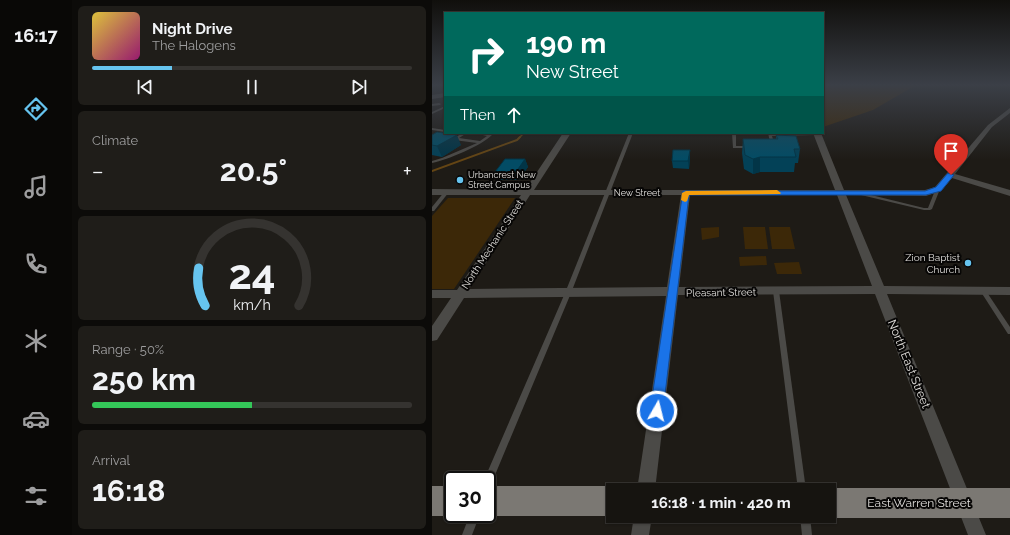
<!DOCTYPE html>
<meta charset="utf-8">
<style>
:root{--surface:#161410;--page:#1f1d19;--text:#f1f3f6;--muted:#9e9e9f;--line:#353330;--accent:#66c4ef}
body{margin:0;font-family:Raleway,sans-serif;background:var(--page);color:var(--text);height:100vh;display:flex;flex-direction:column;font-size:15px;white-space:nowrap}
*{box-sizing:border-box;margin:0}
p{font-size:13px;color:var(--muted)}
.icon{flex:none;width:22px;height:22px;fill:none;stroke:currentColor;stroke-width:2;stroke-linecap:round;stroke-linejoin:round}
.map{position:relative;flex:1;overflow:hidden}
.sheet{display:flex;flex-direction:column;gap:6px;padding:6px;background:#0c0b09;width:360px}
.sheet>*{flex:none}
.banner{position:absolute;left:12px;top:12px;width:380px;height:122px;border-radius:0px;box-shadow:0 1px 3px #0004,0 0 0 1px var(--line);background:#00695c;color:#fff;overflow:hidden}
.speed{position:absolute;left:12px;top:471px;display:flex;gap:8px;font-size:20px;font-weight:700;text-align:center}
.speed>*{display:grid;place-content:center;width:52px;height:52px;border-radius:50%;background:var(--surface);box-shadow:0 1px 3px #0004,0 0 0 1px var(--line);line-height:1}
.speed .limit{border:2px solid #111;border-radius:6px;background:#fff;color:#111}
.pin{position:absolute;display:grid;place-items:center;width:34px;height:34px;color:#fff;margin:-41px -17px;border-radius:50% 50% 50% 0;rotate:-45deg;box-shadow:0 0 4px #0007}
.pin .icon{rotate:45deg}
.me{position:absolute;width:44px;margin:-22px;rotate:8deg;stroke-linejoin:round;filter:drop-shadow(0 0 3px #0008)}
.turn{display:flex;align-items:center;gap:14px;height:84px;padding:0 16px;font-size:18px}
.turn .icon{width:52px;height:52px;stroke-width:2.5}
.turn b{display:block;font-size:28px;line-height:34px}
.then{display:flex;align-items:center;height:38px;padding:0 16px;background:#0003;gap:8px;font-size:15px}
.big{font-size:30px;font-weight:700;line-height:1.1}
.sheet .tile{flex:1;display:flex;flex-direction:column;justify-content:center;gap:6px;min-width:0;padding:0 14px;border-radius:6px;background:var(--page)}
.sheet .dial{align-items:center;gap:0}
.dial svg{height:104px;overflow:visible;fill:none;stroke:var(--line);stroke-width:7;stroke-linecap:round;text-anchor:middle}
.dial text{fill:var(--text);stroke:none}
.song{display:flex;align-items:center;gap:12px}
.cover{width:48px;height:48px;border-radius:6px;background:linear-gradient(135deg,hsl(50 70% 55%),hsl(320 70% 35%))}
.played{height:4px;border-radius:2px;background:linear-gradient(90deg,var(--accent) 25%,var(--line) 25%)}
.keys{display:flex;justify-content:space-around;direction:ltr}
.heat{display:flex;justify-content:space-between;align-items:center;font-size:22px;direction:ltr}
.charge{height:6px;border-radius:3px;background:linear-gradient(90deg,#34c759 50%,var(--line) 0)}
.trip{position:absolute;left:174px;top:483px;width:230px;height:40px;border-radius:0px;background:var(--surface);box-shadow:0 1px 3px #0004,0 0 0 1px var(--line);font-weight:700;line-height:40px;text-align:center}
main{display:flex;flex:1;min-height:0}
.dock{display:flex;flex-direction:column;width:72px;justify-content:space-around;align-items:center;background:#090806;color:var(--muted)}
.dock .icon{width:28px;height:28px}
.dock .on{color:var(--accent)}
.dock b{font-size:18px;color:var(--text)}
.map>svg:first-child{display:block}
.green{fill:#3c2808}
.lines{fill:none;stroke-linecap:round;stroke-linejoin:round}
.stream-far1{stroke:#644514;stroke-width:1.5}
.stream{stroke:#644514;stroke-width:2}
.service{fill:#4b4a47;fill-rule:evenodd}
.minor{fill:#4b4a47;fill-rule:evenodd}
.primary{fill:#7b7873;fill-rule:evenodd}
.wall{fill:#034157}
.shaded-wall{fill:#023547}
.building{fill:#034c65;stroke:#023547}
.route{fill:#1a73e8;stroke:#114b97}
.slow{fill:#f59e0b}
.poi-dot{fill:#66c4ef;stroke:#070605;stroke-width:1.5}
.labels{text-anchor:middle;stroke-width:4;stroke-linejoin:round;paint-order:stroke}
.far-poi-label{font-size:9px;fill:#e0dedb;stroke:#070605;text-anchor:start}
.far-street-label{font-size:9px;fill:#e0dedb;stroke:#070605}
.street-label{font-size:10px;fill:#e0dedb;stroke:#070605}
.poi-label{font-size:10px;fill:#e0dedb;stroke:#070605;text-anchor:end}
.near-street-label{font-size:12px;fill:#e0dedb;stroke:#070605}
</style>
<main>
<nav class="dock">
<b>16:17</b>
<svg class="icon on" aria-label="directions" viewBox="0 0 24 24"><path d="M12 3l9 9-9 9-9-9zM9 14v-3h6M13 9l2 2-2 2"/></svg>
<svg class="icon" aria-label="music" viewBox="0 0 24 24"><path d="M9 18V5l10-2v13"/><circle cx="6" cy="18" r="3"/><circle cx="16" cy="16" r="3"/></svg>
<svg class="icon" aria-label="phone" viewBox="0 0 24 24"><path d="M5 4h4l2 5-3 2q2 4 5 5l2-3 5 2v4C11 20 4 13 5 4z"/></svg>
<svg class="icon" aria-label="climate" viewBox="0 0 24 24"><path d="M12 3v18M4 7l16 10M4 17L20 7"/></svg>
<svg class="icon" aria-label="car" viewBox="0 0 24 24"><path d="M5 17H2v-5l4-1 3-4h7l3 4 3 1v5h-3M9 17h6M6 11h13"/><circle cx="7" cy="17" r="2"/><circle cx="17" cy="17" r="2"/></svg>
<svg class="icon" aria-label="filters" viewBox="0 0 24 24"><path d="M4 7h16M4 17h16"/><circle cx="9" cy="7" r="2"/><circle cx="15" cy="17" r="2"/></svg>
</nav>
<section class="sheet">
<div class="tile">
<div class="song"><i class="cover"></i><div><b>Night Drive</b><p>The Halogens</p></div></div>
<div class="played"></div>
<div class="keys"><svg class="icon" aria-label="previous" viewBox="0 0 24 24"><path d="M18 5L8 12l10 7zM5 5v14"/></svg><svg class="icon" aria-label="pause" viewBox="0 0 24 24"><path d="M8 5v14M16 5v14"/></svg><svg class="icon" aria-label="next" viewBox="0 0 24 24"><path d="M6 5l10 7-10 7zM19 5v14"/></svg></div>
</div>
<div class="tile"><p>Climate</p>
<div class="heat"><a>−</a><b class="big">20.5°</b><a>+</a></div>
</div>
<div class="tile dial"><svg viewBox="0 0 100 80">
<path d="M14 69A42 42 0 1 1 86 69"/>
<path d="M14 69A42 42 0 0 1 9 40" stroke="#66c4ef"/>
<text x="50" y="56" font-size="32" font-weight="700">24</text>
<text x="50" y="72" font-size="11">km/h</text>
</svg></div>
<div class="tile"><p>Range · 50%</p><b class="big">250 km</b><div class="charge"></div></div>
<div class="tile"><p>Arrival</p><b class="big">16:18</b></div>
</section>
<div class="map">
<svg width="578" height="535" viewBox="0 0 578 535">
<rect width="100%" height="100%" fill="#1e1b16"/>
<g class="green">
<path d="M 391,85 L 484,85 L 441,110 L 391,127 Z"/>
<path d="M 16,198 L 83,198 L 22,289 L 0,289 L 0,216 Z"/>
<path d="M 287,227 L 287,237 L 270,240 L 269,228 Z"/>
<path d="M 311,227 L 333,227 L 336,249 L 313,249 Z"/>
<path d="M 337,227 L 358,227 L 363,249 L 340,249 Z"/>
<path d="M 334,256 L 335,265 L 308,266 L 307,257 Z"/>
<path d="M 367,262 L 370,274 L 345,274 L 342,263 Z"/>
</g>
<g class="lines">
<path class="stream-far1" d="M 87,138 L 92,133"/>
<path class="stream" d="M 0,171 L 85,140 L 88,137"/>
<g class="service">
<path d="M 0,85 L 6,85 L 0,87 Z"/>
<path d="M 7,103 L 9,104 L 8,105 L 0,106 L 0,104 Z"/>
<path d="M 13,106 L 13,108 L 0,114 L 0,112 Z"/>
<path d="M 0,128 L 13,130 L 13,132 L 0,130 Z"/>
<path d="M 31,133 L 35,133 L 27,138 L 48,141 L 55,136 L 42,133 L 51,133 L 60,135 C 47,147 17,159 0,163 L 0,161 L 10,158 L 45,143 L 22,140 L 22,138 Z"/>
<path d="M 197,133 L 201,133 L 139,293 L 58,487 L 55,488 L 55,480 L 52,480 L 133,293 Z"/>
<path d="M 300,133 L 304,133 L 304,146 L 319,146 L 319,148 L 301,148 Z"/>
<path d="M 336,133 L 340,133 L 340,134 L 386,133 L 388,134 L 386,135 L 340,136 L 343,146 L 341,147 L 339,146 Z"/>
<path d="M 504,188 L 508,188 L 508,189 L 500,209 L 498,210 L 492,210 L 429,195 L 429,194 L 431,193 L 492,208 L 496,208 Z"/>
<path d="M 13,191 L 15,191 L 17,192 L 2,211 L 0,211 L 0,207 Z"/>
<path d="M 344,289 L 346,290 L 347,291 L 374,490 L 366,490 L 341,291 L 342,290 Z"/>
<path d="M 552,290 L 554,291 L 578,327 L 578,334 L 576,334 L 549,292 L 550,291 Z"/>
<path d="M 38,514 L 48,514 L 40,535 L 30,535 Z"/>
<path d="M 368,516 L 378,516 L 380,535 L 370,535 Z"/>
</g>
<g class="minor">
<path d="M 13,93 L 13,97 L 0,99 L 0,95 Z"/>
<path d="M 578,108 L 578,113 L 560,127 L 523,174 L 578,190 L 578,196 L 520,178 L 509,191 L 494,196 L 414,195 L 452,286 L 578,287 L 578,295 L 455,294 L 554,535 L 536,535 L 443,294 L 246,295 L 223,490 L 205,490 L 234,296 L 32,298 L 5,340 L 0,341 L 0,326 L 19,298 L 0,298 L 0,290 L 25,290 L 89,195 L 0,195 L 0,189 L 93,190 L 131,133 L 139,133 L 102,190 L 403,190 L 381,133 L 389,133 L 412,190 L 493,190 L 503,187 L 556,125 ZM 98,195 L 249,195 L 235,287 L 37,289 ZM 258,195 L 405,195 L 440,286 L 247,287 Z"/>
<path d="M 202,516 L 220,516 L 217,535 L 199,535 Z"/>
</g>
<g class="primary">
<path d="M 0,486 L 21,486 L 21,514 L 25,514 L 21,516 L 0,516 Z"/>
<path d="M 55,486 L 181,486 L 190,490 L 181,490 L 181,516 L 55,516 L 51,514 L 55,514 Z"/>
<path d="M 397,488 L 578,488 L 578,518 L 397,518 L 393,516 L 397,516 L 397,490 L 393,490 Z"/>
</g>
</g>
<g class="wall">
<path d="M 0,135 L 29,145 L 10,157 L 0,155 Z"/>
<path d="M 344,135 L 368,149 L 366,163 L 363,163 L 362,172 L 328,172 L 321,174 L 312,169 L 310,153 L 311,139 L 344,139 Z"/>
<path d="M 258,157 L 257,169 L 241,168 L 240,161 Z"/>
<path d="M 93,159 L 96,167 L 86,180 L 66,180 L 63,172 Z"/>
</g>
<g class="shaded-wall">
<path d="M 25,135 L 29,145 L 10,157 L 5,146 Z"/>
<path d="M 258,150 L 258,157 L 257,169 L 256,161 Z"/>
<path d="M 328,157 L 328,172 L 321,174 L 321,159 Z"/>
<path d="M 93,159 L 96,167 L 86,180 L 84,172 Z"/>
</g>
<g class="building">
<path d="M 5,132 L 25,135 L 5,146 L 0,145 L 0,135 Z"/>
<path d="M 344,135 L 364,136 L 368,149 L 362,149 L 364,157 L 328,157 L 321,159 L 313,155 L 311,139 L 346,139 Z"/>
<path d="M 241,150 L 258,150 L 256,161 L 240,161 Z"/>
<path d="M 73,159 L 93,159 L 84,172 L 63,172 Z"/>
</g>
<linearGradient id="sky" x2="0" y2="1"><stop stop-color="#100f0c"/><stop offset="0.53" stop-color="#3b3f47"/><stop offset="1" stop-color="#3b3f47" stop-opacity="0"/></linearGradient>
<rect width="578" height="160" fill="url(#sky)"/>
<path class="route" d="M 516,173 L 522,175 L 509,191 L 494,195 L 257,195 L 231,411 L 229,415 L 225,417 L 220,415 L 218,411 L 251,191 L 493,191 L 504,187 Z"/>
<path class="slow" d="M 345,190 L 349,193 L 348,194 L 257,195 L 255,201 L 253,202 L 249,200 L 250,193 L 254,191 Z"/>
<g class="poi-dot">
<circle cx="28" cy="180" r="4"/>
<circle cx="536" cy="263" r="4"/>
</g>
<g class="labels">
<g class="far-poi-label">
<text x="36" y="178">Urbancrest New<tspan x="36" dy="10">Street Campus</tspan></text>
</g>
<g class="far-street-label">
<text x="205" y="196">New Street</text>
</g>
<g class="street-label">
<text transform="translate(60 244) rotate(-57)" y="4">North Mechanic Street</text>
<text transform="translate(289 292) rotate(-1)" y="4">Pleasant Street</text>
</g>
<g class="poi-label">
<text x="528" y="261">Zion Baptist<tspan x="528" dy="12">Church</tspan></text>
</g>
<g class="near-street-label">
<text transform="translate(477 364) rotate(68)" y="4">North East Street</text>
<text x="487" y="507">East Warren Street</text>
</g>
</g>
</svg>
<div class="speed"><div class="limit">30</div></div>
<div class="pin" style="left:519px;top:175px;background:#d93025"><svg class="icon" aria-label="arrive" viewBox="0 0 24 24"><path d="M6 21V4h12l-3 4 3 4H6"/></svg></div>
<svg class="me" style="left:225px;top:411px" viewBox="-20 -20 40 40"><circle r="17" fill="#1a73e8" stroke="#fff" stroke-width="3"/><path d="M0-11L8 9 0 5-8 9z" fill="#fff"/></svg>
<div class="trip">16:18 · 1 min · 420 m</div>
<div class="banner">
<div class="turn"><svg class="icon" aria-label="right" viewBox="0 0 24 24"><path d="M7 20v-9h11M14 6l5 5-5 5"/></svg><div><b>190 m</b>New Street</div></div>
<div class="then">Then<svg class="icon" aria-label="ahead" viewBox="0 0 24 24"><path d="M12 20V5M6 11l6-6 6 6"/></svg></div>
</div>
</div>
</main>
